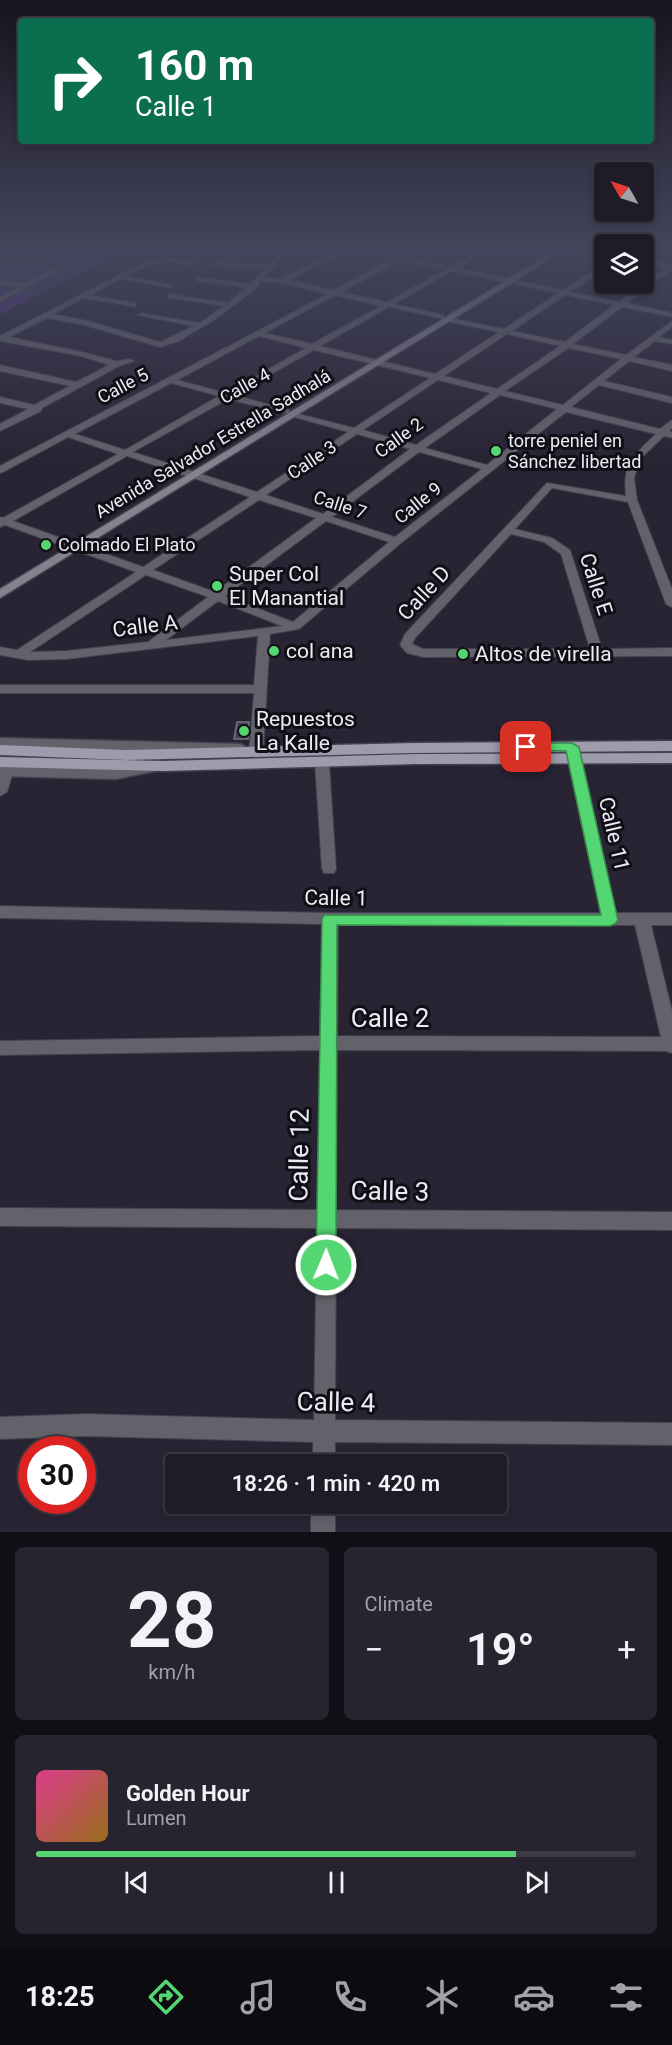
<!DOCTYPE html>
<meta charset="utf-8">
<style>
:root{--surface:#1f1b27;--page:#27242f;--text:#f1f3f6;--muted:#a1a1a7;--line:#3c3944;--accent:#54d672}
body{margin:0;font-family:Roboto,sans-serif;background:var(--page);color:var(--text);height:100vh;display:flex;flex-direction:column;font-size:22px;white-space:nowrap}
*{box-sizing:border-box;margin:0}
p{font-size:20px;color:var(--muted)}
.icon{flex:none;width:33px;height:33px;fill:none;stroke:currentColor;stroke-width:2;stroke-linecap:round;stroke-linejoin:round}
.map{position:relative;height:1532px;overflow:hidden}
.drawer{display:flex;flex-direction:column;gap:15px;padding:15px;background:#110f15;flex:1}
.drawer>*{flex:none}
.top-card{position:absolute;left:18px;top:18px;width:636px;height:126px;border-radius:6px;box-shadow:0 3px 9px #0003,0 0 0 2px var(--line);background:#0b6e4f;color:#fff;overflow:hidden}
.needle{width:39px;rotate:309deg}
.tools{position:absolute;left:594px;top:162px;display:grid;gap:12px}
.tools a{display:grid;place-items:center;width:60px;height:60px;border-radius:6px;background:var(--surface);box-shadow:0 3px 9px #0003,0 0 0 2px var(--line);font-size:30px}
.speed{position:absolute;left:18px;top:1436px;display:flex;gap:12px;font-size:30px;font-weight:700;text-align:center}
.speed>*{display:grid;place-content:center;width:78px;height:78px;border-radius:50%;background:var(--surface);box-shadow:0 3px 9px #0003,0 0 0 2px var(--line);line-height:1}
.speed .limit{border:9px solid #d22;background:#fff;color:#111}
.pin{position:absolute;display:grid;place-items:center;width:51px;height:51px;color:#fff;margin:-26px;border-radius:12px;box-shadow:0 3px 9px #0006}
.me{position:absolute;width:66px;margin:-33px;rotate:1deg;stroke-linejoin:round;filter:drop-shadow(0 0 4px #0008)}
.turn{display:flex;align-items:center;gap:21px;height:126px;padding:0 18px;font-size:27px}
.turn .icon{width:78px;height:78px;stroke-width:2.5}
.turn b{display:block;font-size:42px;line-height:51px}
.big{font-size:45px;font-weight:600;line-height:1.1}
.drawer .card{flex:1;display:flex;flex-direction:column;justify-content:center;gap:9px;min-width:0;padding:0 21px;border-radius:9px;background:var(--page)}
.drawer .dial{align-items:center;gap:0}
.dial b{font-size:78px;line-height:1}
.song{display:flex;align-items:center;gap:18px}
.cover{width:72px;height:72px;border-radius:9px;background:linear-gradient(135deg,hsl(330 70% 55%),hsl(40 70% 35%))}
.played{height:6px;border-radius:3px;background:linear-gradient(90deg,var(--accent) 80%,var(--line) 80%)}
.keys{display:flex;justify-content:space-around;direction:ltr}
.heat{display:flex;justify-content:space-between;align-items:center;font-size:33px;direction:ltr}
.drawer .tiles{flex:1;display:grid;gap:15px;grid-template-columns:1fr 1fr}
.card:last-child{grid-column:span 2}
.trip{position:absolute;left:165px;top:1454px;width:342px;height:60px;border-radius:6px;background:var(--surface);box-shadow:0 3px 9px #0003,0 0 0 2px var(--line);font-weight:600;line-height:60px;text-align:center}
.tabs{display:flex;height:96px;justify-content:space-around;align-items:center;background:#0c0b10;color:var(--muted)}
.tabs .icon{width:42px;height:42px}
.tabs .current{color:var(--accent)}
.tabs b{font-size:27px;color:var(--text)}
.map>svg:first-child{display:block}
.green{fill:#4c3276}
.building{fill:#443f51;stroke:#767184;stroke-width:1.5}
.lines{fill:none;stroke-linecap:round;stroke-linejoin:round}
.minor-casing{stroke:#44404f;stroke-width:2}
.tertiary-casing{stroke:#44404f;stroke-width:3}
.secondary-casing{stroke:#44404f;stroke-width:3}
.primary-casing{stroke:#44404f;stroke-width:3}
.minor{fill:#63616a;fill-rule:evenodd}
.tertiary{fill:#63616a;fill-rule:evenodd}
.secondary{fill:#85818f;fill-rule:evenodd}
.primary{fill:#9f9aac;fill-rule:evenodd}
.route{fill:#54d672;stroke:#378b4a;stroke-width:1.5}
.poi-dot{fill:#54d672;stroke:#110f16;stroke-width:2}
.labels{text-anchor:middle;stroke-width:6;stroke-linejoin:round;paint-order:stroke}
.far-street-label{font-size:18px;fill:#edeaf5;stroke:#110f16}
.far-poi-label{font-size:18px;fill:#edeaf5;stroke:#110f16;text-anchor:start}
.poi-label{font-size:21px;fill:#edeaf5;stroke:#110f16;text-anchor:start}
.street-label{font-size:21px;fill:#edeaf5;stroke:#110f16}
.near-street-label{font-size:26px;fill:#edeaf5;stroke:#110f16}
</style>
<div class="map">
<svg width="672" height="1532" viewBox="0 0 672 1532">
<rect width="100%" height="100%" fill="#292434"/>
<path class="green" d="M 0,247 L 127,249 L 0,314 Z"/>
<path class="building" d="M 237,722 L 249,722 L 248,739 L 234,739 Z"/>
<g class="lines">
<defs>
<g id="minor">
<path d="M 224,247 L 281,249 L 283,247 L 289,247 L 265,277 L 281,279 L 343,247 C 361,247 379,255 397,255 C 406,256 414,247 424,247 L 406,258 L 450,267 L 486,247 L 493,247 L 458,268 L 563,290 L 604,264 L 604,269 L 570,292 L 619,302 L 665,268 L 644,264 L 644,260 L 672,264 L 672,269 L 627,303 L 672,313 L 672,317 L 622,307 L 573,344 L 626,355 L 672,321 L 672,327 L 659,337 L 672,340 L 672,344 L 655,341 L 634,357 L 672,365 L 672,371 L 629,361 L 604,381 L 672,397 L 672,403 L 599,385 L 571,407 L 660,429 L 672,420 L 672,428 L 669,431 L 672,432 L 672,438 L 664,436 L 640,459 L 634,478 L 637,500 L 672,589 L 672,607 L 666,604 L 628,502 L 552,488 L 515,529 L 552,538 L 570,550 L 602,649 L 672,648 L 672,656 L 423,657 L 407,653 L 400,645 L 405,634 L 547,483 L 626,496 C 622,464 634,455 656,434 L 566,412 L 401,543 L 299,629 L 270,634 L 263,753 L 261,756 L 256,757 L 249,753 L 254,693 L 0,693 L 0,685 L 254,685 L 258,636 L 66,659 L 28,660 L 0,655 L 0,647 L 17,650 L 136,572 L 5,525 L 0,527 L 0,517 L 3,518 L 118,454 L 68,437 L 3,472 L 0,473 L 0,466 L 328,294 L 282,283 L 261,281 L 256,289 L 214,320 L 179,341 L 160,347 L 84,325 L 47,318 L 9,337 L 82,352 L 116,361 L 130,359 L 134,361 L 119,366 L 42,408 L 41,411 L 0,431 L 0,424 L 28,409 L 0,403 L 0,397 L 34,405 L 70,386 L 0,371 L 0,365 L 76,382 L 109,365 L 81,356 L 0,341 L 0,336 L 146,261 L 172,258 L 198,263 C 189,267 178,262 168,262 C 152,263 141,269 126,276 L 169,284 L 173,286 L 172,288 L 120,279 L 90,295 L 136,303 L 136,307 L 84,298 L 53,314 L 88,321 L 160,342 L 194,326 L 137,315 L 141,313 L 200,323 L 224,306 L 171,298 L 168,298 L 168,294 L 229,303 L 246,288 L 200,281 L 197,281 L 197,277 L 250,284 L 265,269 L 216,266 L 212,264 L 216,262 L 269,265 L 278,253 L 226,250 ZM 349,250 L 393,259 L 333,290 L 289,280 ZM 401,261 L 445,270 L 387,302 L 341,292 ZM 452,271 L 558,293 L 504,329 L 445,317 L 445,321 L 499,332 L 435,374 L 320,346 L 389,307 L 444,319 L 444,315 L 394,304 ZM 335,295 L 381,306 L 312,344 L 265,333 ZM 565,295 L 614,305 L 565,342 L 512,331 ZM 507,334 L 560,346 L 497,389 L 444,376 ZM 259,336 L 306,348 L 226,393 L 177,380 ZM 568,348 L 621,359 L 563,405 L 505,391 ZM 314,350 L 430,378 L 354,428 L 291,412 L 291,416 L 348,432 L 257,492 L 133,452 L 228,399 L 289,414 L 289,410 L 234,395 ZM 438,380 L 491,393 L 416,445 L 363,430 ZM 171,383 L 219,396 L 125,450 L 75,434 ZM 500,395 L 557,409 L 487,465 L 425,448 ZM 357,434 L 410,449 L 323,514 L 266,495 ZM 419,452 L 482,469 L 395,537 L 332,517 ZM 127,456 L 250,497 L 143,567 L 13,521 ZM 259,500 L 316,518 L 215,592 L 153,570 ZM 326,521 L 389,542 L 293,622 L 225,596 ZM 511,534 L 544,542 L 561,554 L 590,649 L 423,649 L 412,644 L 415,638 ZM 146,575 L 208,597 L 148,642 L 66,651 L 30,652 ZM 218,601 L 282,626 L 166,640 Z"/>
<path d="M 563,247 L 604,252 L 604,256 L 566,249 Z"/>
<path d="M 0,258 L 68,261 L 72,263 L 0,302 L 0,297 L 21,286 L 0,285 L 0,281 L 28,282 L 60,265 L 0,262 Z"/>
<path d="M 572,743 L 579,747 L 616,913 L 672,913 L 672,925 L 651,925 L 672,1011 L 672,1053 L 666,1051 L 337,1050 L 336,1210 L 672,1212 L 672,1230 L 336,1228 L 335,1420 L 672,1423 L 672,1445 L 335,1442 L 335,1464 L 313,1464 L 313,1442 L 85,1436 L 0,1439 L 0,1417 L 85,1414 L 314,1420 L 317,1228 L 0,1226 L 0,1208 L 317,1210 L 320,1050 L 0,1055 L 0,1041 L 320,1036 L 322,924 L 0,918 L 0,906 L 330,913 L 601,913 L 565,747 ZM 338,925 L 635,925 L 661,1037 L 337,1036 Z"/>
<path d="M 322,759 L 329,763 L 336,869 L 334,873 L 324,873 L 322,869 L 315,763 Z"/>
<path d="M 6,768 L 13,772 L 7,792 L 0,796 L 0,771 Z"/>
<rect x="311" y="1503" width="24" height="29"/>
</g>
<g id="tertiary">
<path d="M 0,738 L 241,744 L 248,749 L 241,754 L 0,748 Z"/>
<path d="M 155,762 L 160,764 L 163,767 L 160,770 L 116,779 L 0,776 L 0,766 L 116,769 Z"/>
</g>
<path id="secondary" d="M 561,247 L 570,247 L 0,598 L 0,589 Z"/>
<g id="primary">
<path d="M 672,741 L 672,751 L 413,753 L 126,760 L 0,755 L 0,745 L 126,750 L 413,743 Z"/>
<path d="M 672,753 L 672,763 L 416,764 L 162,771 L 0,767 L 0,757 L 162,761 L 416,754 Z"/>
</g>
</defs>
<use href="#minor" class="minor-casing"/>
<use href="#tertiary" class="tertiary-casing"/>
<use href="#secondary" class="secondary-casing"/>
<use href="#primary" class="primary-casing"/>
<use href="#minor" class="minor"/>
<use href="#tertiary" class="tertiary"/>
<use href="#secondary" class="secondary"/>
<use href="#primary" class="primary"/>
</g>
<linearGradient id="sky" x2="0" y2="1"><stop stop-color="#17141d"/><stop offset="0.54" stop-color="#43455c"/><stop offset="1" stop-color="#43455c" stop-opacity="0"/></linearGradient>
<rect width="672" height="461" fill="url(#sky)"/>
<path class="route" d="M 526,743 L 572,743 L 579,747 L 618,920 L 615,924 L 610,926 L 337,925 L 336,1265 L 334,1271 L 326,1274 L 319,1271 L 316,1265 L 322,919 L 324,915 L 601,915 L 566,751 L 522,750 L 520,747 Z"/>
<g class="poi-dot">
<circle cx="496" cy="451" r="6"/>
<circle cx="46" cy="545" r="6"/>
<circle cx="217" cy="586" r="6"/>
<circle cx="274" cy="651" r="6"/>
<circle cx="463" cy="654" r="6"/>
<circle cx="244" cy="731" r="6"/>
</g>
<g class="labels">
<g class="far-street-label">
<text transform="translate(123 386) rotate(-28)" y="6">Calle 5</text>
<text transform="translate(245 386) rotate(-29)" y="6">Calle 4</text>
<text transform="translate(399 438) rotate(-36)" y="6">Calle 2</text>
<text transform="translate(213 444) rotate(-31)" y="6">Avenida Salvador Estrella Sadhalá</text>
<text transform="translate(312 460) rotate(-34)" y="6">Calle 3</text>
<text transform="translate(418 503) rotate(-39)" y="6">Calle 9</text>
<text transform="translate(340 505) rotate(18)" y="6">Calle 7</text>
</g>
<g class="far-poi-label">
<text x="508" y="447">torre peniel en<tspan x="508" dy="21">Sánchez libertad</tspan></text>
<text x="58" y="551">Colmado El Plato</text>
</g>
<g class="poi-label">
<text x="229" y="581">Super Col<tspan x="229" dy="24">El Manantial</tspan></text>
<text x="286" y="658">col ana</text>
<text x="475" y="661">Altos de virella</text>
<text x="256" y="726">Repuestos<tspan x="256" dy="24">La Kalle</tspan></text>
</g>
<g class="street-label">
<text transform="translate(596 584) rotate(72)" y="7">Calle E</text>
<text transform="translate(424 593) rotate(-47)" y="7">Calle D</text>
<text transform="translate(145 626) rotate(-7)" y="7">Calle A</text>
<text transform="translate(614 834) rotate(77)" y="7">Calle 11</text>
<text transform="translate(336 898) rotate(1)" y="7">Calle 1</text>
</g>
<g class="near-street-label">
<text x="390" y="1027">Calle 2</text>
<text transform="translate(299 1155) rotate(-89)" y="9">Calle 12</text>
<text transform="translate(390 1191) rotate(1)" y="9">Calle 3</text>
<text transform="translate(336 1402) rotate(1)" y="9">Calle 4</text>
</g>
</g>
</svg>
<div class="tools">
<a><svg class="needle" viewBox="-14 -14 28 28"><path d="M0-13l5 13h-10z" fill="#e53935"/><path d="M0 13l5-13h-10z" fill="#a1a1a7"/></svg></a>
<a><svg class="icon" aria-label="layers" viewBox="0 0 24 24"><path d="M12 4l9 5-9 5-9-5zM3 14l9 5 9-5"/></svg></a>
</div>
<div class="speed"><div class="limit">30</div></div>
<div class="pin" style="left:526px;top:747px;background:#d93025"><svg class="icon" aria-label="arrive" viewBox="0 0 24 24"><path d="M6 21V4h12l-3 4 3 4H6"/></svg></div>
<svg class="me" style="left:326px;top:1265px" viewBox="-20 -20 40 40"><circle r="17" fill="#54d672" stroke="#fff" stroke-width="3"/><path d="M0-11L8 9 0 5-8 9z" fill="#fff"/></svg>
<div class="trip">18:26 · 1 min · 420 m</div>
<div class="top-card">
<div class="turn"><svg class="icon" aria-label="right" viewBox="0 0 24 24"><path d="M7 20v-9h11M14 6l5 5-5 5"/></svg><div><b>160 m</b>Calle 1</div></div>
</div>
</div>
<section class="drawer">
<div class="tiles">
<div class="card dial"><b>28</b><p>km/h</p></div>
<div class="card"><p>Climate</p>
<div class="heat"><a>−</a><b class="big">19°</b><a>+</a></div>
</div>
<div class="card">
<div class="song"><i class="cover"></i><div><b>Golden Hour</b><p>Lumen</p></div></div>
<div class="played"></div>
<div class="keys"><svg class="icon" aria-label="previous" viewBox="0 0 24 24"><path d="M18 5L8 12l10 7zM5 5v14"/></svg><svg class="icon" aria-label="pause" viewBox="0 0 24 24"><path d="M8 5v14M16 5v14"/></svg><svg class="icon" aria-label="next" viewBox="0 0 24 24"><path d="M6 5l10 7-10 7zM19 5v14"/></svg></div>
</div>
</div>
</section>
<nav class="tabs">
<b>18:25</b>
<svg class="icon current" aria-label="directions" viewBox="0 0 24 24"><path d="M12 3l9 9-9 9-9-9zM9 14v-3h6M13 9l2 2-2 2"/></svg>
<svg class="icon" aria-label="music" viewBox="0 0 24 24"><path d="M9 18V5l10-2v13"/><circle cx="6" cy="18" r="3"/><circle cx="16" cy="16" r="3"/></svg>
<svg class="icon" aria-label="phone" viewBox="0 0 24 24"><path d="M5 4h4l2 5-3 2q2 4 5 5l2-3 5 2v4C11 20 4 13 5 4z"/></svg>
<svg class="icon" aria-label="climate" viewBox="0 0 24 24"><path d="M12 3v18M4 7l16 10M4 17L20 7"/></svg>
<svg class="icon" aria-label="car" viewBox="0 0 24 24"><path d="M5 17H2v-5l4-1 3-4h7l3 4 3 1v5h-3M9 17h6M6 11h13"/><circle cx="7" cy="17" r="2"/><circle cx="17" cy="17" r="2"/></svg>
<svg class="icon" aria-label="filters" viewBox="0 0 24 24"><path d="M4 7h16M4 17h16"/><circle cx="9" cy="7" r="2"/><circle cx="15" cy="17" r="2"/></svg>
</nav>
